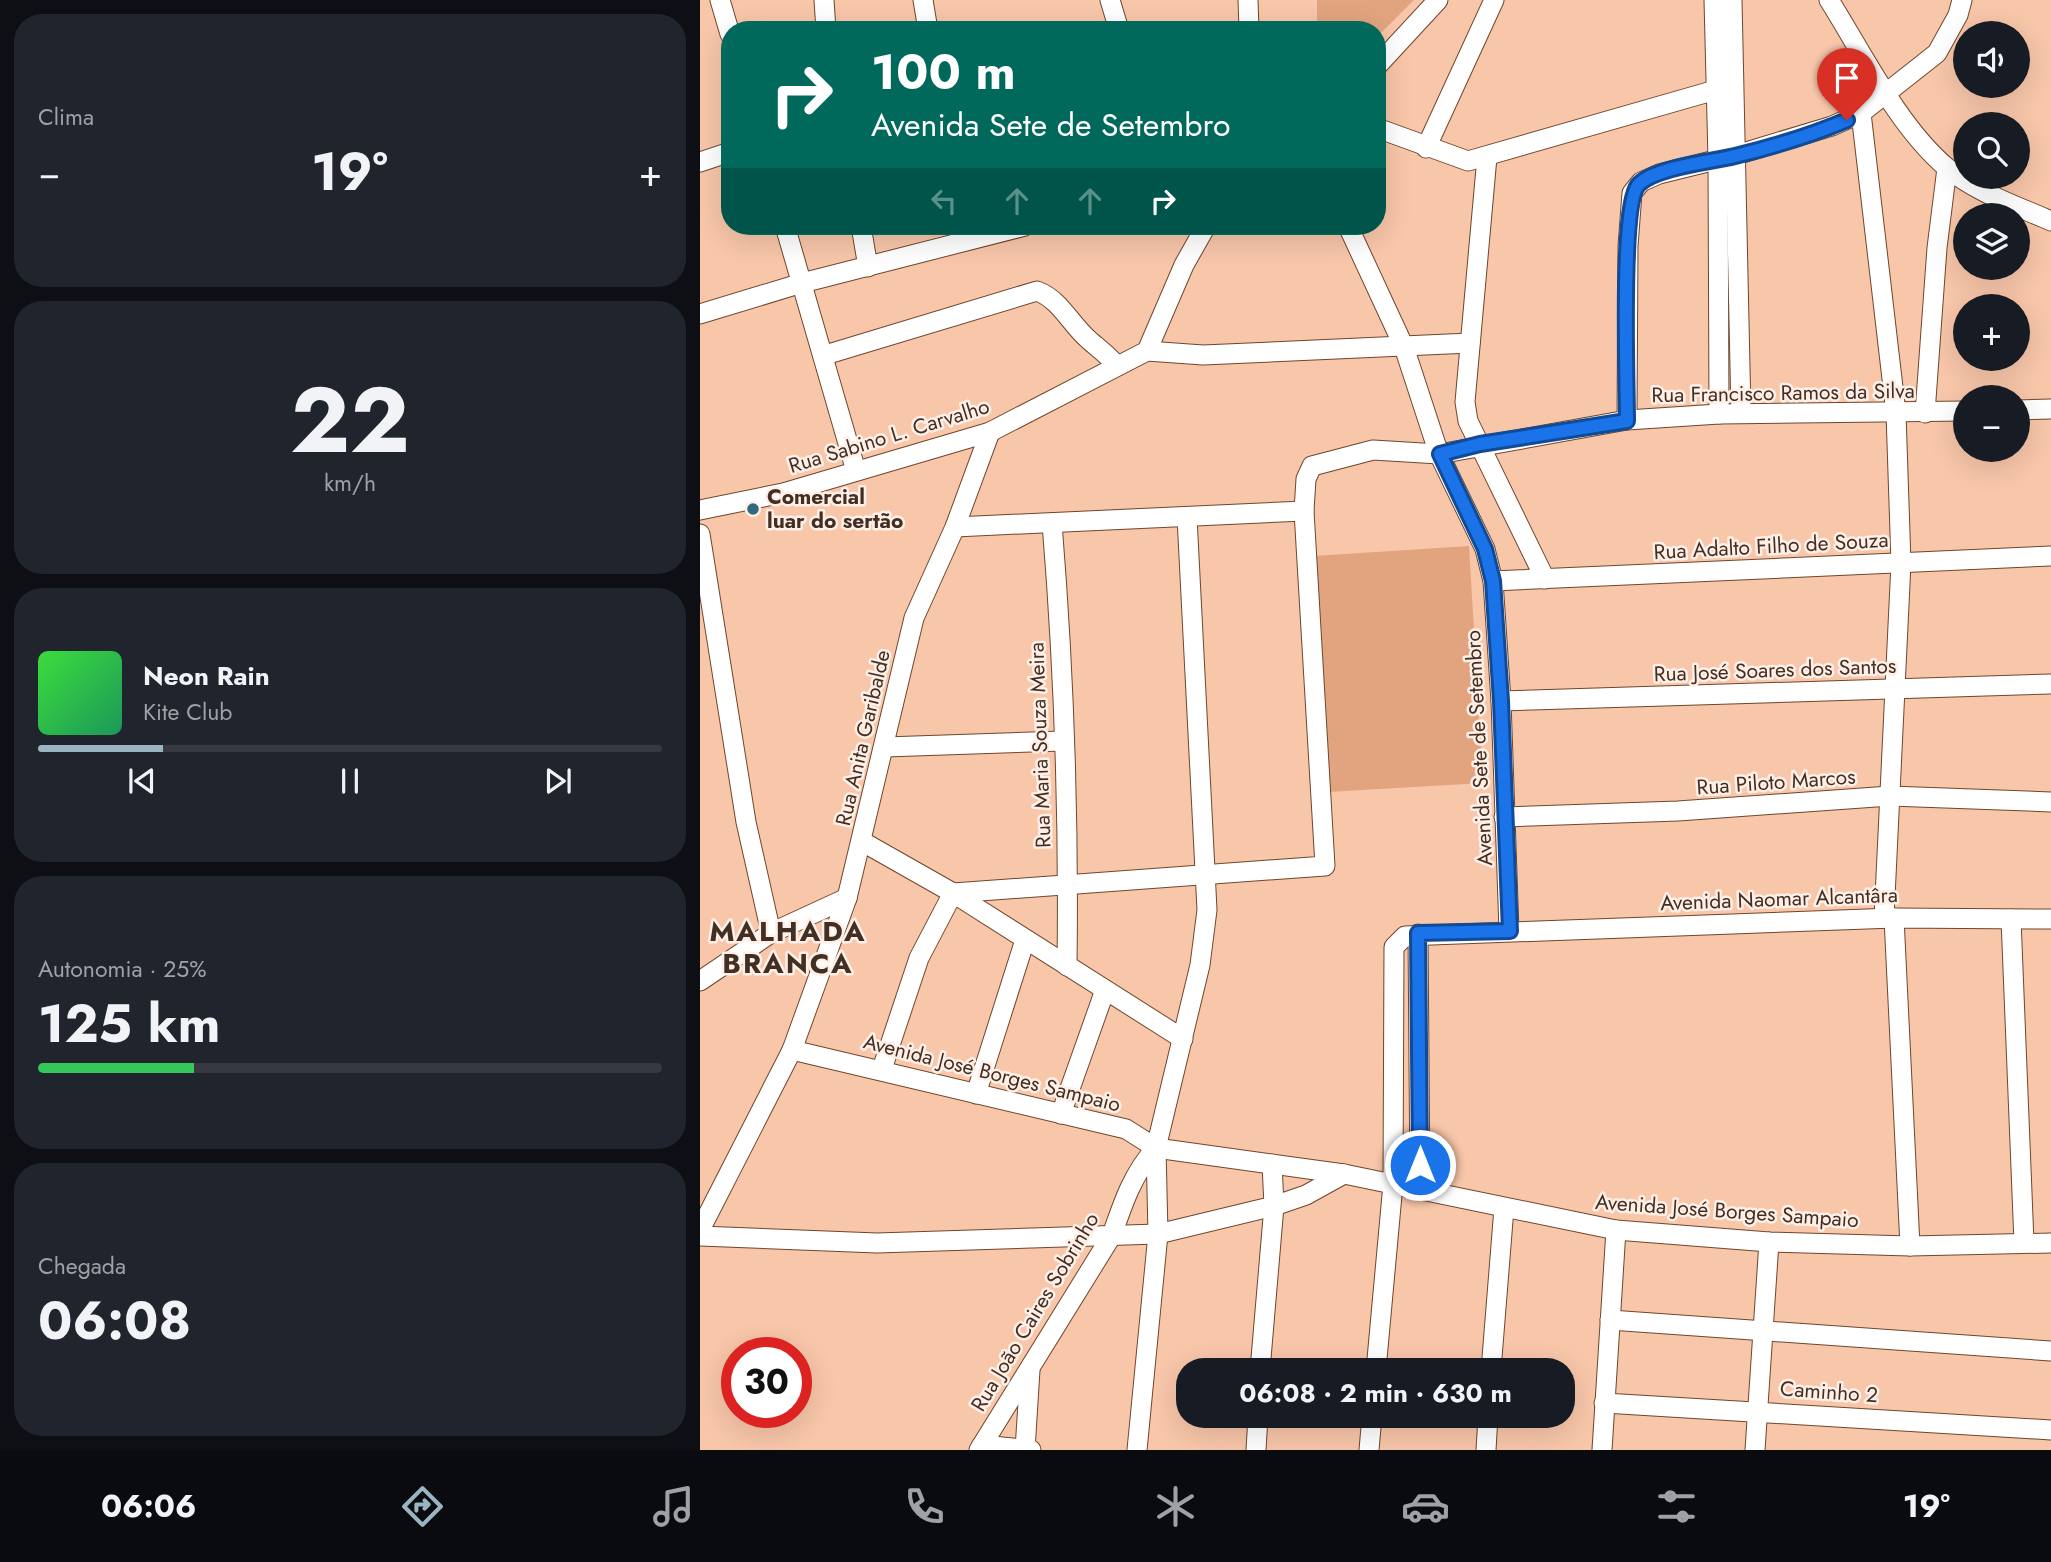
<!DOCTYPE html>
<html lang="pt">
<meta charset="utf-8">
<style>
:root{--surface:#171b24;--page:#20242c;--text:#f1f3f6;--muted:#9ea1a6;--line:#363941;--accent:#9ab4c2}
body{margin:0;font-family:Jost,sans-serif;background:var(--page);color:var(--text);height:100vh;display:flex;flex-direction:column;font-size:26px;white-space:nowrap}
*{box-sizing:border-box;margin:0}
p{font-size:23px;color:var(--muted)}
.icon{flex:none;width:38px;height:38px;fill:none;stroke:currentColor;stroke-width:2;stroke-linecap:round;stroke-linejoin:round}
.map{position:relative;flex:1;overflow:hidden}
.sheet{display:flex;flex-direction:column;gap:14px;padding:14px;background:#0d0f14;width:700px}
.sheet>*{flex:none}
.guide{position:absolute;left:21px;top:21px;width:665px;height:214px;border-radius:28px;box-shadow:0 7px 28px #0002;background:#00695c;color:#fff;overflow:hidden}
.fabs{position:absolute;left:1253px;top:21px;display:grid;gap:14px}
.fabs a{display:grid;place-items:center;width:77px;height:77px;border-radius:50%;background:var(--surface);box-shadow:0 7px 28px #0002;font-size:35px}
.speed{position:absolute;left:21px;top:1337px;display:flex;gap:14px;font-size:35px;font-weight:700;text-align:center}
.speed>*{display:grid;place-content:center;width:91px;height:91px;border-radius:50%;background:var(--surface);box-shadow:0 7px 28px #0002;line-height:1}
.speed .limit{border:10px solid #d22;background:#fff;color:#111}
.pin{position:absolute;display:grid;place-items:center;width:60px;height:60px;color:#fff;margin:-72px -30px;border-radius:50% 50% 50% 0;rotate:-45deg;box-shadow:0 0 7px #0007}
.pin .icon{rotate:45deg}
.me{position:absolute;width:77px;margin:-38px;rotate:0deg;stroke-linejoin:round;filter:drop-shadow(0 0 5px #0008)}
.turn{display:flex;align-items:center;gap:24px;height:147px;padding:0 35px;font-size:32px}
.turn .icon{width:91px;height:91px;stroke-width:2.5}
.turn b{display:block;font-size:49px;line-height:60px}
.lanes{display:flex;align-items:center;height:66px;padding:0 35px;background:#0003;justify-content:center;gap:35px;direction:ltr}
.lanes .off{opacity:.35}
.big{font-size:52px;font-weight:700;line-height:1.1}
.sheet .tile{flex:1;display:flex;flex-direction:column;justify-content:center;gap:10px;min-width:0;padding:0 24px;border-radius:28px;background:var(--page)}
.sheet .dial{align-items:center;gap:0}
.dial b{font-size:91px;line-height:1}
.song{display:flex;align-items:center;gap:21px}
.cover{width:84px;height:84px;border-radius:10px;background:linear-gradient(135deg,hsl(120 70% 55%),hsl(150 70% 35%))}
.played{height:7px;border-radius:4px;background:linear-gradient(90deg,var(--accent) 20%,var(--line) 20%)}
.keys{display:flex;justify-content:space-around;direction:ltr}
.heat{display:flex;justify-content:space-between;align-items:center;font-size:38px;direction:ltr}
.charge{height:10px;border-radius:5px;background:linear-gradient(90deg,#34c759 25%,var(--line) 0)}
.trip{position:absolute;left:476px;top:1358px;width:399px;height:70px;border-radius:28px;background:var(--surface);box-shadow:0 7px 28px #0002;font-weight:700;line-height:70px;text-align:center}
.tabs{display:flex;height:112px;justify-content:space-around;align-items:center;background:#090b0e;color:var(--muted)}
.tabs .icon{width:49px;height:49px}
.tabs .on{color:var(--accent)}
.tabs b{font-size:32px;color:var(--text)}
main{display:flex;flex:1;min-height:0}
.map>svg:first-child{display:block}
.green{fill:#e2a47f}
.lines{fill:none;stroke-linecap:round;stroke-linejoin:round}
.minor-casing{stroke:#6f462c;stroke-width:21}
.minor{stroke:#fff;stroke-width:19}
.route-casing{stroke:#114b97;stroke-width:18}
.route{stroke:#1a73e8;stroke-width:12}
.poi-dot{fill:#306882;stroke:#ffefe7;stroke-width:2.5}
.labels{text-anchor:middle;stroke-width:5;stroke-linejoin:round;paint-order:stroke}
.street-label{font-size:21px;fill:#422f24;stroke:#ffefe7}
.poi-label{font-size:21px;font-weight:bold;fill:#422f24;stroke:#ffefe7;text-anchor:start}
.district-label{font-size:28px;font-weight:bold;letter-spacing:2px;fill:#422f24;stroke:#ffefe7}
</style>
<main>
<section class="sheet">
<div class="tile"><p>Clima</p>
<div class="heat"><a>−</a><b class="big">19°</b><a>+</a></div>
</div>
<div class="tile dial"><b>22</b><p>km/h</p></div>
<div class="tile">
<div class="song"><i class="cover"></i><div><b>Neon Rain</b><p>Kite Club</p></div></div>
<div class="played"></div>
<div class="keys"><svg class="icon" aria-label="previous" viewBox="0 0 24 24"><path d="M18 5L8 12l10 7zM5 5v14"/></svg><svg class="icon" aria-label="pause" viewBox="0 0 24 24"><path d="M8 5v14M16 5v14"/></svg><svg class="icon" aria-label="next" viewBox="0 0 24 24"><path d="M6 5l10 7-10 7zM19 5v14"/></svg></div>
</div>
<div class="tile"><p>Autonomia · 25%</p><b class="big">125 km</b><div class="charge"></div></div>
<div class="tile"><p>Chegada</p><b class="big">06:08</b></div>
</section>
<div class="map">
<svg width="1351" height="1450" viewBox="0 0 1351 1450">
<rect width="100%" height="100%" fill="#f8c6a9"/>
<g class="green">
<path d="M 617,0 L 714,0 L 677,37 L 677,30 L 617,30 Z"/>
<path d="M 769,546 L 783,783 L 627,792 L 614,556 Z"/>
</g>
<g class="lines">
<defs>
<g id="minor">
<path d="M 20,0 L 30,34"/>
<path d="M 124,0 L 126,30"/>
<path d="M 223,0 L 228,30"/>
<path d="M 410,0 L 419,30"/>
<path d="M 548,0 L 549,30"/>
<path d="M 1014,0 L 1018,159 L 1019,414"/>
<path d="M 1032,0 L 1041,413"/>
<path d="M 1129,0 C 1163,54 1198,126 1246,167 C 1275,192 1317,206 1351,221"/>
<path d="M 677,66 L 738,0"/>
<path d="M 1161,113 L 1196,413 L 1201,563 L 1184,918"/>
<path d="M 677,128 L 768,161 L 1026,87"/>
<path d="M 726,148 L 794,0"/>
<path d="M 787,157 L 765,402 L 768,421 L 845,579"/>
<path d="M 0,162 L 30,152"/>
<path d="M 85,226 L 156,471"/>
<path d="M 161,226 L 168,267"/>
<path d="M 648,226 L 704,347 L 739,454 L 785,549 L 793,581 L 801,701 L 809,931"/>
<path d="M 0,314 L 102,283 L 325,226"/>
<path d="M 447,351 L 503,355 L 770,343"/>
<path d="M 125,355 L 337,291 C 361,300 370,324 389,340 C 399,349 408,355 417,366"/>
<path d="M 1318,410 L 1351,409"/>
<path d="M 1225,413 L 1237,248 L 1247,168"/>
<path d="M 927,420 L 928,246 L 932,193 L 941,182 L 959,174 L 1036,155 L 1132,126 L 1161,113 L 1237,53 L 1258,15 L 1262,0"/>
<path d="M 0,510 L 83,493 L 290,432 L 447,351 L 484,265 L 506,226"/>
<path d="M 352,523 C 364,670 369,819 367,966"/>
<path d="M 255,527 L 604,511"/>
<path d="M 0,534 L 46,822 L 71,933"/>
<path d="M 793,581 L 1351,556"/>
<path d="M 801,701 L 1351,684"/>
<path d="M 185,747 L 363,741"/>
<path d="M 804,817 L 978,811 L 1190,796 L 1351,802"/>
<path d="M 163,842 L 253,893 L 483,1039"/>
<path d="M 1194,918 L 1210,1246"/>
<path d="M 1311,919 L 1324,1243"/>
<path d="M 718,934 L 720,1190"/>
<path d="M 0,981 L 71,933 L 147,898 L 214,618 L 255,527 L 290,432"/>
<path d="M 92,1050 L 426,1129 L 456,1148 L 644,1174 L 916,1230 L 1069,1242 L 1210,1246 L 1351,1243"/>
<path d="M 182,1069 L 219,958 L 253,893 L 625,866 L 604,511 L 606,479 L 612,466 L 673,450 L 739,454 L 927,420 L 1019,414 L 1265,411"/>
<path d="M 276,1094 L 325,940"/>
<path d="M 361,1114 L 405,990"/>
<path d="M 0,1230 L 92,1050 L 147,898"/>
<path d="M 0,1236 L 177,1243 L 458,1234 L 574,1206 L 606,1195 L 644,1174"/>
<path d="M 910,1320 L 1351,1351"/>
<path d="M 560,1370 L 574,1206 L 572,1164"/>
<path d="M 676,1370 L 693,1184 L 694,947 L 705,936 L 1194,918 L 1351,919"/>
<path d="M 791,1370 L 804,1208"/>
<path d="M 904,1403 L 1351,1430"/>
<path d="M 282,1445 L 331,1450"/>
<path d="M 279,1450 L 412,1235 C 423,1203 433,1173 456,1148 L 500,965 L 507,910 L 487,517"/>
<path d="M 325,1450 L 330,1370"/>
<path d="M 437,1450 L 458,1234 L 456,1148"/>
<path d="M 556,1450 L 558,1416"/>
<path d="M 669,1450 L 672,1416"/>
<path d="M 786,1450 L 788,1416"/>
<path d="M 902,1450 L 916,1230"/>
<path d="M 1055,1450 L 1069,1242"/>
</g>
</defs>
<use href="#minor" class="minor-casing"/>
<use href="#minor" class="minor"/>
</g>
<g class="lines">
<defs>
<path id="route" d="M 720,1165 L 718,933 L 810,931 L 801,701 L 793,581 L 785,549 L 740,454 L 780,444 L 927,421 C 927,384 920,202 939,184 C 957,167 1011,162 1035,156 C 1072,147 1112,135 1147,120"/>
</defs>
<use href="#route" class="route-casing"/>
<use href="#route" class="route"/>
</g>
<circle class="poi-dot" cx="53" cy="509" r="7"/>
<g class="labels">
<g class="street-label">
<text transform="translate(1083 393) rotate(-1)" y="7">Rua Francisco Ramos da Silva</text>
<text transform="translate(189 436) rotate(-17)" y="7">Rua Sabino L. Carvalho</text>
<text transform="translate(1071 546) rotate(-3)" y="7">Rua Adalto Filho de Souza</text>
<text transform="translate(1075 670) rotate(-2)" y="7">Rua José Soares dos Santos</text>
<text transform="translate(163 738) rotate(-77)" y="7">Rua Anita Garibalde</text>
<text transform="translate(340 745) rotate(-92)" y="7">Rua Maria Souza Meira</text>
<text transform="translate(779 748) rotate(-93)" y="7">Avenida Sete de Setembro</text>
<text transform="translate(1076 782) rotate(-4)" y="7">Rua Piloto Marcos</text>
<text transform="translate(1079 899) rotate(-2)" y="7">Avenida Naomar Alcantâra</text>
<text transform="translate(292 1073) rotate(14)" y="7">Avenida José Borges Sampaio</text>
<text transform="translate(1027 1211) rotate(4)" y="7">Avenida José Borges Sampaio</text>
<text transform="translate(335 1312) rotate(-59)" y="7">Rua João Caires Sobrinho</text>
<text transform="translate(1129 1392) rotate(4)" y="7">Caminho 2</text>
</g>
<g class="poi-label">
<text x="67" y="504">Comercial<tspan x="67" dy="24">luar do sertão</tspan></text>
</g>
<g class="district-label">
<text x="88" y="941">MALHADA<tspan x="88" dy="32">BRANCA</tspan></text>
</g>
</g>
</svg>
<div class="fabs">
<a><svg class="icon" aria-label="sound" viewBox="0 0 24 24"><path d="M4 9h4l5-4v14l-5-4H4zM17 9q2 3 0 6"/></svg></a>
<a><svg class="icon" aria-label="search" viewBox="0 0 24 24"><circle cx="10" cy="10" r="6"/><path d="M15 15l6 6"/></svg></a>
<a><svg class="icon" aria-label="layers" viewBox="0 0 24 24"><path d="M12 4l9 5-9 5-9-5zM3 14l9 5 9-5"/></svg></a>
<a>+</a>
<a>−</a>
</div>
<div class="speed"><div class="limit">30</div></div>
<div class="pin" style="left:1147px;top:120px;background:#d93025"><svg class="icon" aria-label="arrive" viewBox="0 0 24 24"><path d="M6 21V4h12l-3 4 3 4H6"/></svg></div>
<svg class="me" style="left:720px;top:1165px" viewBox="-20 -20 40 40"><circle r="17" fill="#1a73e8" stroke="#fff" stroke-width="3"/><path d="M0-11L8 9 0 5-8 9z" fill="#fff"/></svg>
<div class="trip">06:08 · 2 min · 630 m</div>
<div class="guide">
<div class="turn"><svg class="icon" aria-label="right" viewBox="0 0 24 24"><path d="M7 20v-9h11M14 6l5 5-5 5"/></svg><div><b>100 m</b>Avenida Sete de Setembro</div></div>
<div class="lanes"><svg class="icon off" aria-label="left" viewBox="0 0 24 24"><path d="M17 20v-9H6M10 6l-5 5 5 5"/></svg><svg class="icon off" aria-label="ahead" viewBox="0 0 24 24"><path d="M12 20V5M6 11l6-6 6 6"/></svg><svg class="icon off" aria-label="ahead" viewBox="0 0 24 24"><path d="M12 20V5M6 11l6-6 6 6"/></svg><svg class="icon" aria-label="right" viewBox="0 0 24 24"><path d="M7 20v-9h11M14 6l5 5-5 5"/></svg></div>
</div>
</div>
</main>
<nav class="tabs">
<b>06:06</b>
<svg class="icon on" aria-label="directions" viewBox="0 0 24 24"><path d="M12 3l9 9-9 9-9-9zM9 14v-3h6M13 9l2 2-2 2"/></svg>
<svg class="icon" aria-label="music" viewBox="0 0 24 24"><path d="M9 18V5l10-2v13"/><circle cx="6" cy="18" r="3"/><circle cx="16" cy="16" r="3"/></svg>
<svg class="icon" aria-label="phone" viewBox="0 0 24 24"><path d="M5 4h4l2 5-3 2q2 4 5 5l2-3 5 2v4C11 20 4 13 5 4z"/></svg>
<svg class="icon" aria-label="climate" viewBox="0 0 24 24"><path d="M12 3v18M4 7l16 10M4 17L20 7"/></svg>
<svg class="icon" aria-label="car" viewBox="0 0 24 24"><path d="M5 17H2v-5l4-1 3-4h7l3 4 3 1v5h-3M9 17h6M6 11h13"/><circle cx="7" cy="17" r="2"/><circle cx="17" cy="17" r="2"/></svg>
<svg class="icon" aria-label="filters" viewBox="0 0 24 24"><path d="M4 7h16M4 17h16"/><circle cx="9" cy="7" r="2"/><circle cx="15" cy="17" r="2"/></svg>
<b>19°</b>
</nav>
